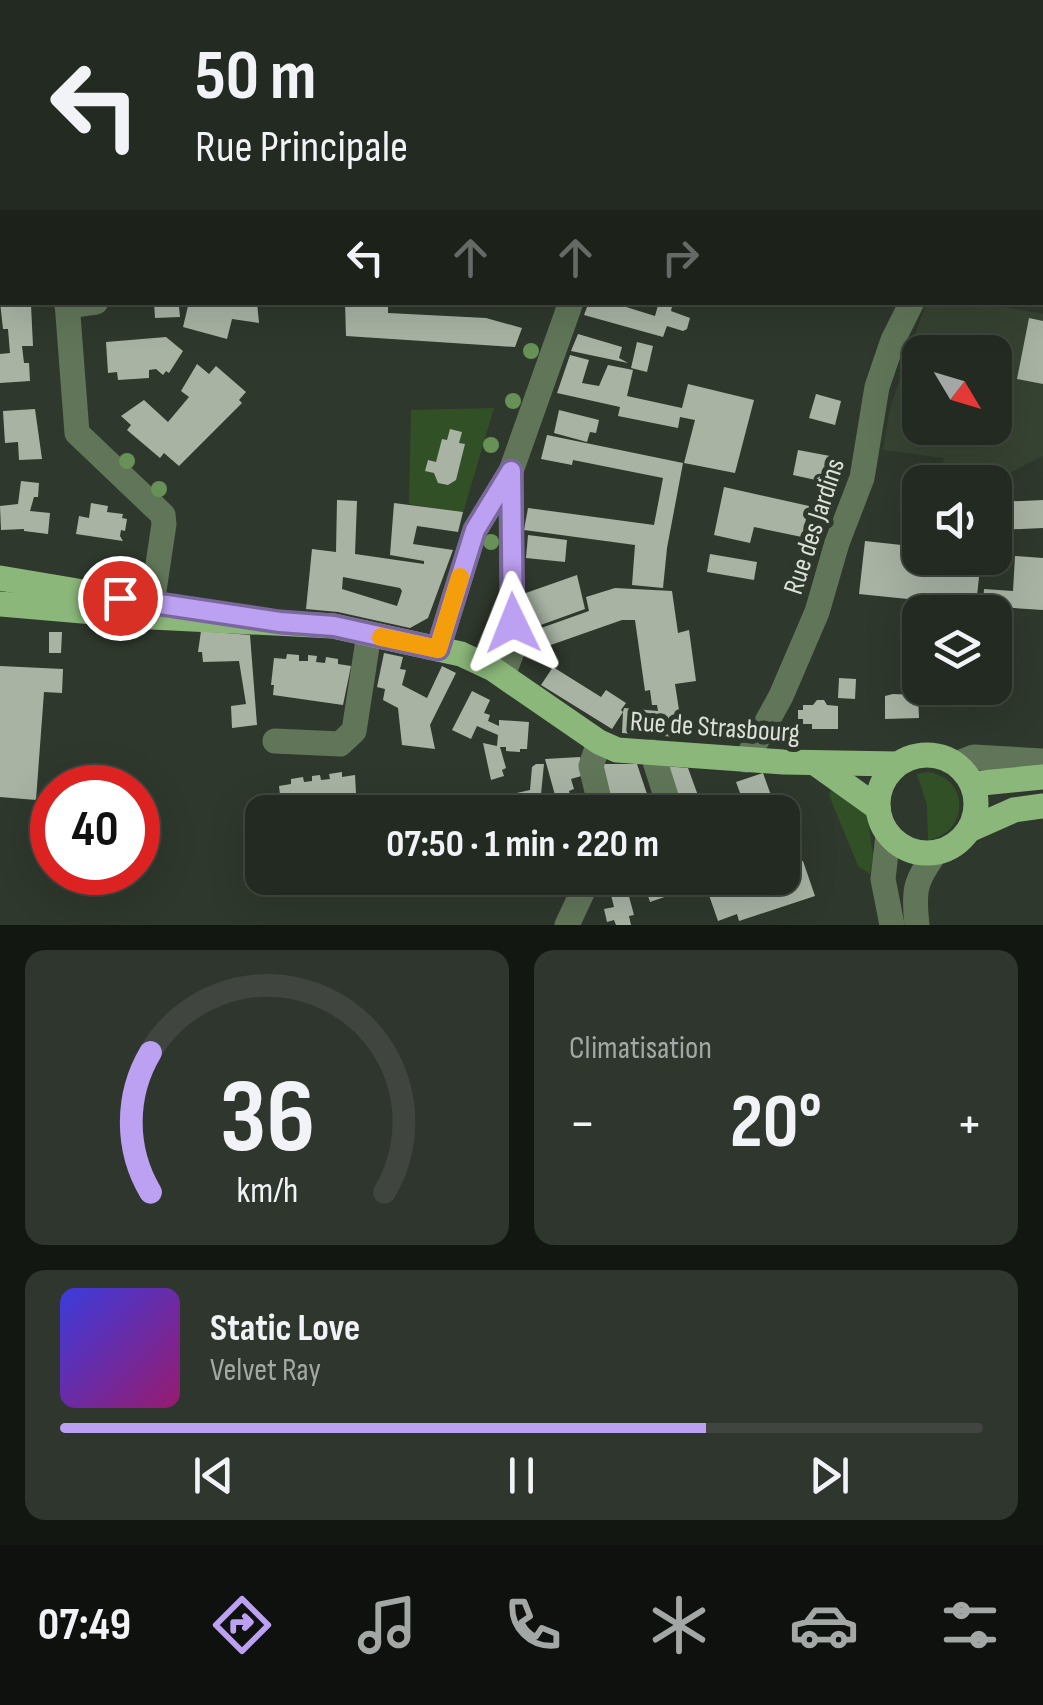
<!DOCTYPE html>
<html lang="fr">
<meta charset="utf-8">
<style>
:root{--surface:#232a21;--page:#2f362e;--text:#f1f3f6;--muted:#a3a7a5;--line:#40463f;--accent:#bca0f2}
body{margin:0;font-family:"Sofia Sans Condensed",sans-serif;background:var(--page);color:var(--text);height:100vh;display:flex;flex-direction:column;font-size:38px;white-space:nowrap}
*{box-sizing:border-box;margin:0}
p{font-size:32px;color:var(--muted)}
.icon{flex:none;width:55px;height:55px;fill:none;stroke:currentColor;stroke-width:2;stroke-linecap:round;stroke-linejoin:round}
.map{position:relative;height:925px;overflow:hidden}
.panel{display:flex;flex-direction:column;gap:25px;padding:25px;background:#131712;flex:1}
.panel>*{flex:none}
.top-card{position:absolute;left:0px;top:0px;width:1045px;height:305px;box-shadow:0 10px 40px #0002,0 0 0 2px var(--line);background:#232a21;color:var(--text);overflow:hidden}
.needle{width:65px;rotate:128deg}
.controls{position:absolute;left:902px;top:335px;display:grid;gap:20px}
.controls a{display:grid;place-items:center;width:110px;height:110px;border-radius:20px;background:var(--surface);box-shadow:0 10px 40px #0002,0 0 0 2px var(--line);font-size:50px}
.speed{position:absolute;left:30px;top:765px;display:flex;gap:20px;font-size:50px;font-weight:700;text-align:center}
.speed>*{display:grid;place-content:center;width:130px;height:130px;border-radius:50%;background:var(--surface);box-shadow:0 10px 40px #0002,0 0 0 2px var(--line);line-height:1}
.speed .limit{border:15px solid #d22;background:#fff;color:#111}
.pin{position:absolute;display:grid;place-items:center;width:85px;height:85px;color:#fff;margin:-42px;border:5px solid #fff;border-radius:50%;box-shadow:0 2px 10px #0007}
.me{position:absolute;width:110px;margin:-55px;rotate:358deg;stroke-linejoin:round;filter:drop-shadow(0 0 8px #0008)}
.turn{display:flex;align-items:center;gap:35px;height:210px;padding:0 30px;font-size:45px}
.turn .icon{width:130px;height:130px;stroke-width:2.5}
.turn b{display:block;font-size:70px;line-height:85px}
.lanes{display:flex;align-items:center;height:95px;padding:0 30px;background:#0003;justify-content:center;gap:50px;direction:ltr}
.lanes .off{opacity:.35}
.big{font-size:75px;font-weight:700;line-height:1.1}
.panel .widget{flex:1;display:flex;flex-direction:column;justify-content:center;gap:15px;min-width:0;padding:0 35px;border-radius:20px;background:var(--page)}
.panel .dial{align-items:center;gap:0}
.dial svg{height:260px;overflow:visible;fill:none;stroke:var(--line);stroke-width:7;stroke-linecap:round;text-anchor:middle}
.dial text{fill:var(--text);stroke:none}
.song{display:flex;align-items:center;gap:30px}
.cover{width:120px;height:120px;border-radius:15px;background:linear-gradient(135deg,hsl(240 70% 55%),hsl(320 70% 35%))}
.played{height:10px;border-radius:5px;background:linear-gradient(90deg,var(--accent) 70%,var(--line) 70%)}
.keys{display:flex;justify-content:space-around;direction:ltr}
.heat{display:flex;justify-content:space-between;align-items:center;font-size:55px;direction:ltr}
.panel .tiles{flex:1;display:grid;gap:25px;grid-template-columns:1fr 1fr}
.widget:last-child{grid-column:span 2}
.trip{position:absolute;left:245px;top:795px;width:555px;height:100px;border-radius:20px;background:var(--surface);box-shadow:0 10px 40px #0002,0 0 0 2px var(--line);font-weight:700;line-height:100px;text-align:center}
.tabs{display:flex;height:160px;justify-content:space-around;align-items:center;background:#0e110d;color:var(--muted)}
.tabs .icon{width:70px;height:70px}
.tabs .current{color:var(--accent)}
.tabs b{font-size:45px;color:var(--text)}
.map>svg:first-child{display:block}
.built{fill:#374332;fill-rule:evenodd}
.green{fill:#325026}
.building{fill:#a8b3a4;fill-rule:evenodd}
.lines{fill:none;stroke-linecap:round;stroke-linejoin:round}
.minor{stroke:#617659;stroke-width:25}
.major{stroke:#8bb77a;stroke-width:25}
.tree{fill:#679157}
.route-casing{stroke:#7a689d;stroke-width:25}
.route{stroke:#bca0f2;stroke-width:18}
.slow{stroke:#f59e0b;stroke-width:18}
.labels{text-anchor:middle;stroke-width:10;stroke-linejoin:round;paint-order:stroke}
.street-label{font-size:28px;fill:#dbe1d9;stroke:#2f382c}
</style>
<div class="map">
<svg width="1043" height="925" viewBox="0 0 1043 925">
<rect width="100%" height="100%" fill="#2f382c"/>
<path class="built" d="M 926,303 L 981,303 L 1043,314 L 1043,456 L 1007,474 L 943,467 L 944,458 L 883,450 L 890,408 ZM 920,352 L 995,352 L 995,428 L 920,428 Z"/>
<g class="green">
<path d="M 494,408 L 463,513 L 409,504 L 411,410 Z"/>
<path d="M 927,772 C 970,777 970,833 928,840 L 927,805 L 917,774 Z"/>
<path d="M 832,788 L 867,813 L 873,856 L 870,874 L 858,866 L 829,795 Z"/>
</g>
<g class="building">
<path d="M 0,302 L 31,305 L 33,346 L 22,346 L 24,363 L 29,363 L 30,381 L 0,383 L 0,354 L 10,353 L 8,329 L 3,329 Z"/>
<path d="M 154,302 L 257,302 L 259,323 L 232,319 L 227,339 L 183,327 L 188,306 L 179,307 L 180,317 L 155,318 Z"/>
<path d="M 345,302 L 388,302 L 388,313 L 486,318 L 522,328 L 515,347 L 346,336 Z"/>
<path d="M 589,302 L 610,302 L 655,316 L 659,302 L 673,302 L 671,311 L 690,318 L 687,329 L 683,331 L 667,326 L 663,337 L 584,315 Z"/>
<path d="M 1029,318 L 1043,321 L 1043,384 L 1017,379 Z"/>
<path d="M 578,334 L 622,347 L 619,358 L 628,363 L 571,351 Z"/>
<path d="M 166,337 L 183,351 L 169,373 L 166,371 L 163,375 L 156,369 L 149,370 L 149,378 L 118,380 L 117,372 L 108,373 L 106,342 Z"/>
<path d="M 637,342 L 653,346 L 647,372 L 631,368 Z"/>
<path d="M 570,355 L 589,360 L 582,383 L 599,386 L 608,365 L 633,370 L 627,396 L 682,408 L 688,384 L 754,400 L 735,473 L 684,463 L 695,420 L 680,417 L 678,428 L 618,416 L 620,407 L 557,393 Z"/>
<path d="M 197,364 L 209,374 L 216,366 L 246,392 L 239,400 L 242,403 L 179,466 L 164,453 L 160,458 L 127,430 L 131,425 L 121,416 L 144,400 L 168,422 L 189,397 L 181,391 Z"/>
<path d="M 816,394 L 841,401 L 835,425 L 809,418 Z"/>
<path d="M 35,409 L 42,459 L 19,460 L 18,442 L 5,443 L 3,411 Z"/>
<path d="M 559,410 L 599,420 L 596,433 L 590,432 L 587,442 L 554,433 Z"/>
<path d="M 450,429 L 462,432 L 459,443 L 465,444 L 456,480 L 448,485 L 438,483 L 434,473 L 425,471 L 428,460 L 436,462 L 442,439 L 447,440 Z"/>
<path d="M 547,435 L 683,463 L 667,548 L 663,588 L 632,585 L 635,545 L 524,530 L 528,508 L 654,525 L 663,478 L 573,460 L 572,465 L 541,459 Z"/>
<path d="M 798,450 L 830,456 L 825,482 L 793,475 Z"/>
<path d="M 21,481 L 39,483 L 38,497 L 34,497 L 30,511 L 50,513 L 48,534 L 24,531 L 24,529 L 1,530 L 0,506 L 18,504 Z"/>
<path d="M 724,487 L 809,506 L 802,537 L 754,527 L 750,543 L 714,535 Z"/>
<path d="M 337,500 L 357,501 L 355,554 L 424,564 L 424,561 L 390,555 L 394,503 L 463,512 L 458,532 L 417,526 L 413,544 L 453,550 L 428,618 L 410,628 L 338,612 L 306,609 L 312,549 L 336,552 ZM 343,577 L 400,588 L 402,591 L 397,606 L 342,589 Z"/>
<path d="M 1043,500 L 1043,528 L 995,530 L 995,502 Z"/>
<path d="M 91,503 L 108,506 L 107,512 L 123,514 L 122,518 L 127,519 L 125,531 L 121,530 L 120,536 L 123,541 L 76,534 L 79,516 L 89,518 Z"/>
<path d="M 528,535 L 567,540 L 565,562 L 526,558 Z"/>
<path d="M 865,541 L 920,547 L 920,558 L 981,558 L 976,606 L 859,594 Z"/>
<path d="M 710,554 L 757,562 L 754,580 L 707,572 Z"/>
<path d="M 1015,556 L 1043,558 L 1043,610 L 983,606 L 984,589 L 1013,591 Z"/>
<path d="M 577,575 L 585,609 L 527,630 L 523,594 Z"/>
<path d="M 615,588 L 672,591 L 678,633 L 689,630 L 696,681 L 675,684 L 679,710 L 677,737 L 622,733 L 623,712 L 612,729 L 541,685 L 553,667 L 601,697 L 606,690 L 626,703 L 621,710 L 623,712 L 624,708 L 658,711 L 657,705 L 652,705 L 650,690 L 645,691 L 635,620 L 622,620 L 528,653 L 527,633 L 589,611 L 586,597 Z"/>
<path d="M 201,631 L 250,635 L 257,725 L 232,728 L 231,706 L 246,704 L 239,661 L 203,662 L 202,652 L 198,652 Z"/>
<path d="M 49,632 L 62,632 L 61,653 L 49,653 Z"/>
<path d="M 384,653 L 403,657 L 400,669 L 406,670 L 402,685 L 427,698 L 442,666 L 456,673 L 430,725 L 435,749 L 402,745 L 398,708 L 383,700 L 385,689 L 377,687 Z"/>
<path d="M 287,654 L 299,655 L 299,661 L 308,661 L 308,655 L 317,656 L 316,662 L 325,663 L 326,657 L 338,659 L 338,664 L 351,666 L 343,705 L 273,695 L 274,685 L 271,685 L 274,658 L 286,659 Z"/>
<path d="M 0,666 L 63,669 L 62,693 L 44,692 L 36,800 L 0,797 Z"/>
<path d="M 995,677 L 1002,678 L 1001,705 L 958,700 L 958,688 L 995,688 Z"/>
<path d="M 839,678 L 856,679 L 855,699 L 838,698 Z"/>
<path d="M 472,691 L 490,700 L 484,713 L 490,715 L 488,721 L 499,726 L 499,720 L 529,722 L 527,749 L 520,749 L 520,752 L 506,751 L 506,747 L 500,747 L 506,768 L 502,770 L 504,776 L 491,780 L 483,743 L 497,746 L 498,735 L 477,726 L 471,739 L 452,730 Z"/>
<path d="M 893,694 L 918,695 L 919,718 L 885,719 L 885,696 Z"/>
<path d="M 817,700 L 824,700 L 827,705 L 838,706 L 838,729 L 812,729 L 812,724 L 803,724 L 803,719 L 798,719 L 798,710 L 803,710 L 803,705 L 813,705 Z"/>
<path d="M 580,757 L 585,775 L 571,779 L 574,789 L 569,791 L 574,812 L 548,812 L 544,798 L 555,795 L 545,759 Z"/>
<path d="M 536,764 L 544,764 L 541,794 L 546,812 L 461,812 L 496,803 L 495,798 L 530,790 L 532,767 Z"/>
<path d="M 597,764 L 637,764 L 652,809 L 637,812 L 633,800 L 629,802 L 626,795 L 605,794 Z"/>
<path d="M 664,766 L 688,768 L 704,812 L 680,812 Z"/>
<path d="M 342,772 L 342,777 L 355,775 L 357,812 L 282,812 L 279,786 L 291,784 L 291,779 L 303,777 L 304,782 L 312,781 L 312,776 L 320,775 L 321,780 L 330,779 L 329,774 Z"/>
<path d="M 763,773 L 777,812 L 747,812 L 736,782 Z"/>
<path d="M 782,828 L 795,863 L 803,861 L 815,896 L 739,921 L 737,914 L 718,921 L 703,878 L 726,878 L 730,887 L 755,878 L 782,878 Z"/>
<path d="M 607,878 L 624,878 L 634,915 L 629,916 L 631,925 L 616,925 L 614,920 L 607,922 L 604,909 L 614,907 L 611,895 L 605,897 L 602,885 L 608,883 Z"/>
<path d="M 642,878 L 674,878 L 679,892 L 650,902 Z"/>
</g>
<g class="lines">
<g class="minor">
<path d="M 43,0 L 44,2"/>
<path d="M 733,2 L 735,0"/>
<path d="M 1006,2 L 1007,0"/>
<path d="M 67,302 L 77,433 L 163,515 L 164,524 L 152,604"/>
<path d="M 67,306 L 96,302"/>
<path d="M 438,649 L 475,530 L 511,471 L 571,302"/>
<path d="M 503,675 L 512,652 L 511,472"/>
<path d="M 275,741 L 340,744 L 354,731 L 369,634"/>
<path d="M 599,742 L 591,766 L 602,812"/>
<path d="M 652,752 L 671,812"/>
<path d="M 746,760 L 781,696 L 817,612 L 837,543 L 862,478 L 877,387 L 893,340 L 912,302"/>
<path d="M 956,764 L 974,757 L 1043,761"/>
<path d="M 888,835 L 883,879 L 892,925"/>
<path d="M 567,925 L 589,878"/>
<path d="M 917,925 C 913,890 915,881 936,852"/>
</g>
<g class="major">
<path d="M 0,578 L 137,601"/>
<path d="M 0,604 L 152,617 L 333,626 L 461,654 L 493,669 L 599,742 L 617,750 L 783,762 L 897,764"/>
<circle cx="927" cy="804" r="49"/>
<path d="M 815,763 L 878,808"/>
<path d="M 972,784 L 1043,777"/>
<path d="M 969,830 L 1014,810 L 1043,806"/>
</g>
</g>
<g class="tree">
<circle cx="531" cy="351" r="8"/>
<circle cx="513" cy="401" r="8"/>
<circle cx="491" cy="445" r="8"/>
<circle cx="127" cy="461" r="8"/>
<circle cx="159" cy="489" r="8"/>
<circle cx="491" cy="542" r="8"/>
</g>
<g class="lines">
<defs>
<path id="route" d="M 120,598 L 280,622 L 334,626 L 438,649 L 475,530 L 511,471 L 513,623"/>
</defs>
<use href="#route" class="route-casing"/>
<use href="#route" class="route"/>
<path class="slow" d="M 381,637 L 438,649 L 460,577"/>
</g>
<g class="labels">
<g class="street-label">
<text transform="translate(813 526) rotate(-72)" y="10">Rue des Jardins</text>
<text transform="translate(715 726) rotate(4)" y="10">Rue de Strasbourg</text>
</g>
</g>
</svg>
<div class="controls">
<a><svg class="needle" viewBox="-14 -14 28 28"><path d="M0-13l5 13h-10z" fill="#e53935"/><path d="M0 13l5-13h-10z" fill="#a3a7a5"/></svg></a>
<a><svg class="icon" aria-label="sound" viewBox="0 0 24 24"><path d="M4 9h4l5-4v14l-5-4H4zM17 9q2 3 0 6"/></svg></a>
<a><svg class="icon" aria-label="layers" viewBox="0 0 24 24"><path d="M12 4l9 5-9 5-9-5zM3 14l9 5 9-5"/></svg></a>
</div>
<div class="speed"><div class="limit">40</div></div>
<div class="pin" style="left:120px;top:598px;background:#d93025"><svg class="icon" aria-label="arrive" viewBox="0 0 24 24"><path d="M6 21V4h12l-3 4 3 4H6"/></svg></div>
<svg class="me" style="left:513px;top:623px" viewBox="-20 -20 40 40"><path d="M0-17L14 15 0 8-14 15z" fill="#bca0f2" stroke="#fff" stroke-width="4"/></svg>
<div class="trip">07:50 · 1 min · 220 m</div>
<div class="top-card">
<div class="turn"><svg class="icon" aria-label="left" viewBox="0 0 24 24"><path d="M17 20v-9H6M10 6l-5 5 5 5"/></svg><div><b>50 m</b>Rue Principale</div></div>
<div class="lanes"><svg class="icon" aria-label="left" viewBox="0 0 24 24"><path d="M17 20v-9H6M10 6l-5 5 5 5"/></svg><svg class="icon off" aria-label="ahead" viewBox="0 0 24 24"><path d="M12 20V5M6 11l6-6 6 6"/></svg><svg class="icon off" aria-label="ahead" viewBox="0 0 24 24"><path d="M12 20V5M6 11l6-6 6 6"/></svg><svg class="icon off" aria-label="right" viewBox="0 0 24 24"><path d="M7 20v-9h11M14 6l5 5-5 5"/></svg></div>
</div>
</div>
<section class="panel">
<div class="tiles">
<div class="widget dial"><svg viewBox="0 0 100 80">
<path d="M14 69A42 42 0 1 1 86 69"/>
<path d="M14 69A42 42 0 0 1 14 26" stroke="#bca0f2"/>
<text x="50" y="56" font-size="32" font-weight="700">36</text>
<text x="50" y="72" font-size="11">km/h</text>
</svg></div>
<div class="widget"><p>Climatisation</p>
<div class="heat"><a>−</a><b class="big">20°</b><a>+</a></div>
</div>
<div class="widget">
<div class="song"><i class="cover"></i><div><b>Static Love</b><p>Velvet Ray</p></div></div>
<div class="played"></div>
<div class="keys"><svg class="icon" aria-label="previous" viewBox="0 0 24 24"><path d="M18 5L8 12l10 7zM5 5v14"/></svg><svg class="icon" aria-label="pause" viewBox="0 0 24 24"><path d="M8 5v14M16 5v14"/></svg><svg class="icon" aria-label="next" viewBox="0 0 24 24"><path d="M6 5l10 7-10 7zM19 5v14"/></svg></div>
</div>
</div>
</section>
<nav class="tabs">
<b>07:49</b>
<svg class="icon current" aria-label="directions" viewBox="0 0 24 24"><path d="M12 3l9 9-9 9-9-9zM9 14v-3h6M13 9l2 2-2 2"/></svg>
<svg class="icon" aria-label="music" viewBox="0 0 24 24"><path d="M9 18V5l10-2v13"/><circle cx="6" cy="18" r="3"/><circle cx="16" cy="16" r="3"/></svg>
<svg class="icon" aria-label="phone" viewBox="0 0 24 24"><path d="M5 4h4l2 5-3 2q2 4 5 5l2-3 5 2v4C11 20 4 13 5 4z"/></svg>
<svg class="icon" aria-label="climate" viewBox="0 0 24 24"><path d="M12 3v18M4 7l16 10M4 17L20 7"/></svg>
<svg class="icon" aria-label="car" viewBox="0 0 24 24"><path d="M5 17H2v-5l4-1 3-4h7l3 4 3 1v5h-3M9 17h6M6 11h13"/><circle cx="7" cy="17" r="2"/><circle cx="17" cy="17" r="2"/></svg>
<svg class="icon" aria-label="filters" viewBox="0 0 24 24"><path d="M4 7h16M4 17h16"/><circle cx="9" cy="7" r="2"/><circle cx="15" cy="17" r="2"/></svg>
</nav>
